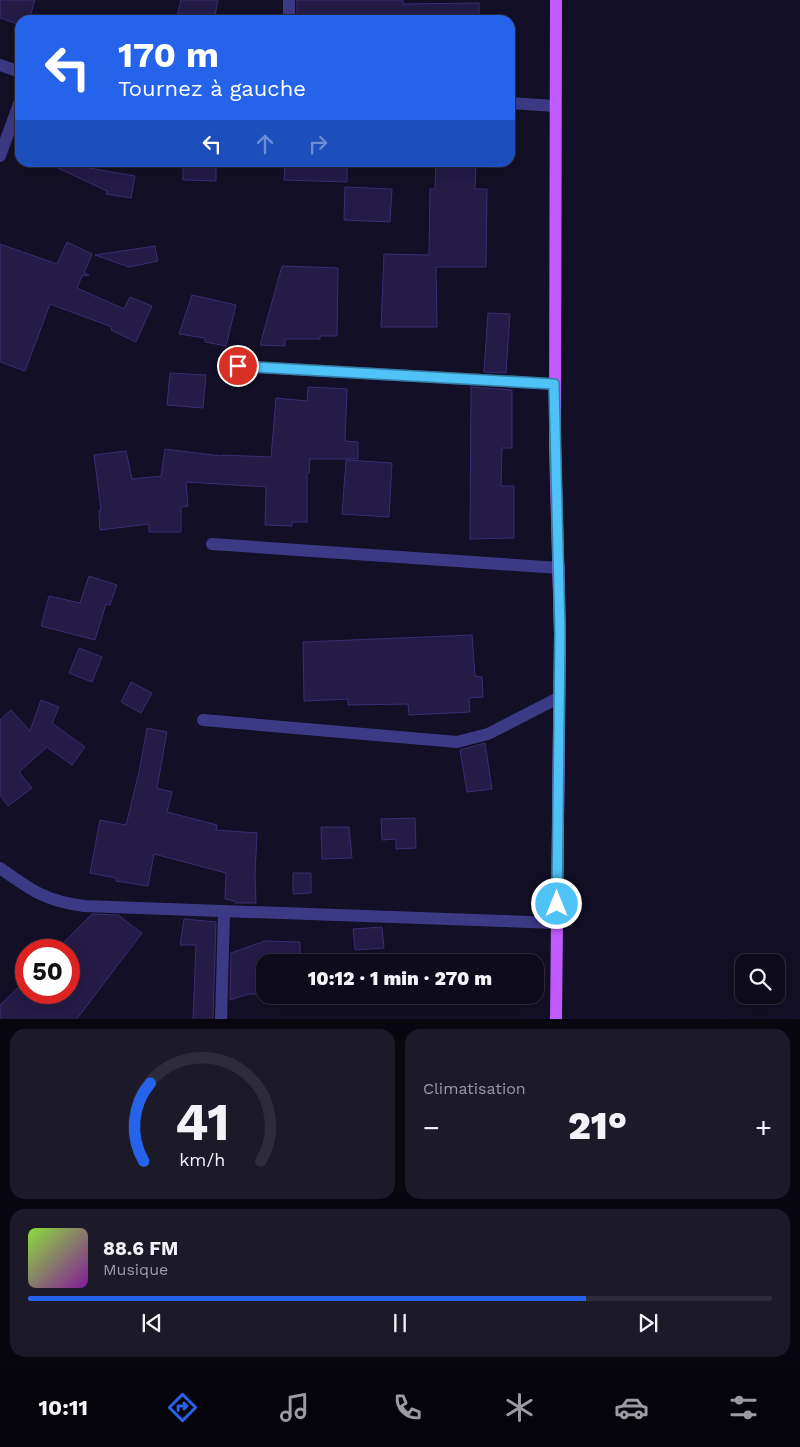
<!DOCTYPE html>
<html lang="fr">
<meta charset="utf-8">
<style>
:root{--surface:#0e0b1c;--page:#1c1929;--text:#f1f3f6;--muted:#9b9ba3;--line:#2e2b3b;--accent:#2563eb}
body{margin:0;font-family:"Work Sans",sans-serif;background:var(--page);color:var(--text);height:100vh;display:flex;flex-direction:column;font-size:19px;white-space:nowrap}
*{box-sizing:border-box;margin:0}
p{font-size:16px;color:var(--muted)}
.icon{flex:none;width:28px;height:28px;fill:none;stroke:currentColor;stroke-width:2;stroke-linecap:round;stroke-linejoin:round}
.map{position:relative;height:1019px;overflow:hidden}
.drawer{display:flex;flex-direction:column;gap:10px;padding:10px;background:#08060f;flex:1}
.drawer>*{flex:none}
.hud{position:absolute;left:15px;top:15px;width:500px;height:152px;border-radius:15px;box-shadow:0 5px 20px #0002,0 0 0 1px var(--line);background:#2563eb;color:#fff;overflow:hidden}
.controls{position:absolute;left:735px;top:954px;display:grid;gap:10px}
.controls a{display:grid;place-items:center;width:50px;height:50px;border-radius:10px;background:var(--surface);box-shadow:0 5px 20px #0002,0 0 0 1px var(--line);font-size:25px}
.speed{position:absolute;left:15px;top:939px;display:flex;gap:10px;font-size:25px;font-weight:700;text-align:center}
.speed>*{display:grid;place-content:center;width:65px;height:65px;border-radius:50%;background:var(--surface);box-shadow:0 5px 20px #0002,0 0 0 1px var(--line);line-height:1}
.speed .limit{border:8px solid #d22;background:#fff;color:#111}
.pin{position:absolute;display:grid;place-items:center;width:42px;height:42px;color:#fff;margin:-21px;border:2px solid #fff;border-radius:50%;box-shadow:0 1px 5px #0007}
.me{position:absolute;width:55px;margin:-28px;rotate:0deg;stroke-linejoin:round;filter:drop-shadow(0 0 4px #0008)}
.turn{display:flex;align-items:center;gap:18px;height:105px;padding:0 20px;font-size:22px}
.turn .icon{width:65px;height:65px;stroke-width:2.5}
.turn b{display:block;font-size:35px;line-height:42px}
.lanes{display:flex;align-items:center;height:48px;padding:0 20px;background:#0003;justify-content:center;gap:25px;direction:ltr}
.lanes .off{opacity:.35}
.big{font-size:38px;font-weight:800;line-height:1.1}
.drawer .widget{flex:1;display:flex;flex-direction:column;justify-content:center;gap:8px;min-width:0;padding:0 18px;border-radius:15px;background:var(--page)}
.drawer .dial{align-items:center;gap:0}
.dial svg{height:130px;overflow:visible;fill:none;stroke:var(--line);stroke-width:7;stroke-linecap:round;text-anchor:middle}
.dial text{fill:var(--text);stroke:none}
.song{display:flex;align-items:center;gap:15px}
.cover{width:60px;height:60px;border-radius:8px;background:linear-gradient(135deg,hsl(90 70% 55%),hsl(290 70% 35%))}
.played{height:5px;border-radius:2px;background:linear-gradient(90deg,var(--accent) 75%,var(--line) 75%)}
.keys{display:flex;justify-content:space-around;direction:ltr}
.heat{display:flex;justify-content:space-between;align-items:center;font-size:28px;direction:ltr}
.drawer .tiles{flex:1;display:grid;gap:10px;grid-template-columns:1fr 1fr}
.widget:last-child{grid-column:span 2}
.trip{position:absolute;left:256px;top:954px;width:288px;height:50px;border-radius:15px;background:var(--surface);box-shadow:0 5px 20px #0002,0 0 0 1px var(--line);font-weight:800;line-height:50px;text-align:center}
.menu{display:flex;height:80px;justify-content:space-around;align-items:center;background:#06040b;color:var(--muted)}
.menu .icon{width:35px;height:35px}
.menu .selected{color:var(--accent)}
.menu b{font-size:22px;color:var(--text)}
.map>svg:first-child{display:block}
.building{fill:#241b47;stroke:#3b2d73}
.lines{fill:none;stroke-linecap:round;stroke-linejoin:round}
.minor{stroke:#3d3a85;stroke-width:12}
.major{stroke:#c25bff;stroke-width:12}
.route-casing{stroke:#337fa1;stroke-width:12}
.route{stroke:#4fc3f7;stroke-width:9}
</style>
<div class="map">
<svg width="800" height="1020" viewBox="0 0 800 1020">
<rect width="100%" height="100%" fill="#130f26"/>
<g class="building">
<path d="M 0,0 L 35,0 L 29,20 L 20,20 L 20,25 L 0,18 Z"/>
<path d="M 181,0 L 218,0 L 214,20 L 176,20 Z"/>
<path d="M 297,0 L 403,0 L 403,4 L 479,3 L 479,20 L 297,20 Z"/>
<path d="M 183,162 L 216,162 L 216,181 L 183,180 Z"/>
<path d="M 285,162 L 347,162 L 347,182 L 284,180 Z"/>
<path d="M 436,162 L 476,162 L 475,189 L 487,189 L 486,267 L 436,267 L 437,327 L 381,327 L 384,254 L 429,255 L 430,189 L 435,189 Z"/>
<path d="M 60,163 L 135,176 L 131,198 L 106,194 L 107,191 L 58,168 Z"/>
<path d="M 345,187 L 392,189 L 390,222 L 344,220 Z"/>
<path d="M 67,242 L 92,254 L 84,273 L 89,275 L 82,276 L 77,288 L 124,309 L 130,297 L 152,306 L 136,342 L 111,330 L 112,327 L 50,304 L 25,371 L 0,362 L 0,244 L 57,264 Z"/>
<path d="M 155,246 L 158,261 L 129,267 L 95,255 Z"/>
<path d="M 282,266 L 338,268 L 337,336 L 320,336 L 320,339 L 285,339 L 285,346 L 260,345 Z"/>
<path d="M 192,295 L 236,305 L 226,346 L 205,342 L 205,338 L 179,334 Z"/>
<path d="M 488,313 L 510,314 L 506,373 L 484,372 Z"/>
<path d="M 170,373 L 206,375 L 203,408 L 167,405 Z"/>
<path d="M 308,387 L 347,389 L 345,441 L 358,442 L 358,459 L 310,459 L 309,473 L 307,473 L 307,522 L 292,522 L 292,526 L 265,525 L 266,487 L 186,482 L 188,506 L 181,507 L 181,532 L 149,532 L 149,524 L 100,530 L 99,511 L 101,510 L 94,455 L 126,451 L 132,479 L 161,476 L 165,449 L 221,456 L 222,455 L 271,457 L 276,398 L 307,401 Z"/>
<path d="M 471,387 L 512,390 L 512,448 L 502,448 L 501,486 L 514,486 L 514,538 L 470,539 Z"/>
<path d="M 346,460 L 392,463 L 389,517 L 342,514 Z"/>
<path d="M 89,576 L 117,585 L 110,605 L 106,604 L 95,640 L 41,626 L 49,596 L 80,603 Z"/>
<path d="M 472,635 L 475,676 L 482,677 L 483,697 L 469,698 L 470,712 L 409,715 L 408,704 L 348,705 L 348,699 L 304,701 L 303,642 Z"/>
<path d="M 79,648 L 102,657 L 92,682 L 69,673 Z"/>
<path d="M 131,682 L 152,693 L 141,713 L 121,702 Z"/>
<path d="M 41,700 L 59,707 L 52,723 L 85,747 L 72,765 L 47,747 L 19,772 L 32,788 L 8,806 L 0,795 L 0,720 L 11,710 L 30,731 Z"/>
<path d="M 147,728 L 167,732 L 157,788 L 172,792 L 167,812 L 217,825 L 216,830 L 257,833 L 255,875 L 256,903 L 235,903 L 235,901 L 225,899 L 226,873 L 154,854 L 148,886 L 116,881 L 116,878 L 90,873 L 100,820 L 126,825 L 139,772 Z"/>
<path d="M 485,743 L 492,789 L 467,792 L 460,750 Z"/>
<path d="M 415,818 L 416,848 L 396,849 L 396,839 L 382,840 L 381,819 Z"/>
<path d="M 321,827 L 349,827 L 352,858 L 322,859 Z"/>
<path d="M 293,873 L 311,873 L 311,893 L 293,894 Z"/>
<path d="M 92,914 L 118,915 L 142,933 L 76,1020 L 0,1020 L 0,1005 L 26,980 L 26,992 L 69,992 L 69,950 L 56,950 Z"/>
<path d="M 184,919 L 216,922 L 213,1020 L 193,1020 L 196,945 L 180,945 Z"/>
<path d="M 382,927 L 384,948 L 355,950 L 353,929 Z"/>
<path d="M 265,941 L 300,942 L 300,962 L 265,962 L 265,995 L 249,994 L 230,1000 L 231,953 Z"/>
</g>
<g class="lines">
<g class="minor">
<path d="M 289,20 L 289,0"/>
<path d="M 0,65 L 20,72"/>
<path d="M 510,103 L 555,106"/>
<path d="M 0,156 L 20,101"/>
<path d="M 238,366 L 554,384"/>
<path d="M 212,544 L 559,568"/>
<path d="M 203,720 L 457,742 L 488,734 L 558,698"/>
<path d="M 0,868 C 31,890 45,901 84,906 L 557,923"/>
<path d="M 221,1020 L 224,913"/>
</g>
<path class="major" d="M 556,0 L 555,444 L 560,633 L 556,1020"/>
</g>
<g class="lines">
<defs>
<path id="route" d="M 238,366 L 554,384 L 560,633 L 557,904"/>
</defs>
<use href="#route" class="route-casing"/>
<use href="#route" class="route"/>
</g>
</svg>
<div class="controls">
<a><svg class="icon" aria-label="search" viewBox="0 0 24 24"><circle cx="10" cy="10" r="6"/><path d="M15 15l6 6"/></svg></a>
</div>
<div class="speed"><div class="limit">50</div></div>
<div class="pin" style="left:238px;top:366px;background:#d93025"><svg class="icon" aria-label="arrive" viewBox="0 0 24 24"><path d="M6 21V4h12l-3 4 3 4H6"/></svg></div>
<svg class="me" style="left:557px;top:904px" viewBox="-20 -20 40 40"><circle r="17" fill="#4fc3f7" stroke="#fff" stroke-width="3"/><path d="M0-11L8 9 0 5-8 9z" fill="#fff"/></svg>
<div class="trip">10:12 · 1 min · 270 m</div>
<div class="hud">
<div class="turn"><svg class="icon" aria-label="left" viewBox="0 0 24 24"><path d="M17 20v-9H6M10 6l-5 5 5 5"/></svg><div><b>170 m</b>Tournez à gauche</div></div>
<div class="lanes"><svg class="icon" aria-label="left" viewBox="0 0 24 24"><path d="M17 20v-9H6M10 6l-5 5 5 5"/></svg><svg class="icon off" aria-label="ahead" viewBox="0 0 24 24"><path d="M12 20V5M6 11l6-6 6 6"/></svg><svg class="icon off" aria-label="right" viewBox="0 0 24 24"><path d="M7 20v-9h11M14 6l5 5-5 5"/></svg></div>
</div>
</div>
<section class="drawer">
<div class="tiles">
<div class="widget dial"><svg viewBox="0 0 100 80">
<path d="M14 69A42 42 0 1 1 86 69"/>
<path d="M14 69A42 42 0 0 1 18 21" stroke="#2563eb"/>
<text x="50" y="56" font-size="32" font-weight="700">41</text>
<text x="50" y="72" font-size="11">km/h</text>
</svg></div>
<div class="widget"><p>Climatisation</p>
<div class="heat"><a>−</a><b class="big">21°</b><a>+</a></div>
</div>
<div class="widget">
<div class="song"><i class="cover"></i><div><b>88.6 FM</b><p>Musique</p></div></div>
<div class="played"></div>
<div class="keys"><svg class="icon" aria-label="previous" viewBox="0 0 24 24"><path d="M18 5L8 12l10 7zM5 5v14"/></svg><svg class="icon" aria-label="pause" viewBox="0 0 24 24"><path d="M8 5v14M16 5v14"/></svg><svg class="icon" aria-label="next" viewBox="0 0 24 24"><path d="M6 5l10 7-10 7zM19 5v14"/></svg></div>
</div>
</div>
</section>
<nav class="menu">
<b>10:11</b>
<svg class="icon selected" aria-label="directions" viewBox="0 0 24 24"><path d="M12 3l9 9-9 9-9-9zM9 14v-3h6M13 9l2 2-2 2"/></svg>
<svg class="icon" aria-label="music" viewBox="0 0 24 24"><path d="M9 18V5l10-2v13"/><circle cx="6" cy="18" r="3"/><circle cx="16" cy="16" r="3"/></svg>
<svg class="icon" aria-label="phone" viewBox="0 0 24 24"><path d="M5 4h4l2 5-3 2q2 4 5 5l2-3 5 2v4C11 20 4 13 5 4z"/></svg>
<svg class="icon" aria-label="climate" viewBox="0 0 24 24"><path d="M12 3v18M4 7l16 10M4 17L20 7"/></svg>
<svg class="icon" aria-label="car" viewBox="0 0 24 24"><path d="M5 17H2v-5l4-1 3-4h7l3 4 3 1v5h-3M9 17h6M6 11h13"/><circle cx="7" cy="17" r="2"/><circle cx="17" cy="17" r="2"/></svg>
<svg class="icon" aria-label="filters" viewBox="0 0 24 24"><path d="M4 7h16M4 17h16"/><circle cx="9" cy="7" r="2"/><circle cx="15" cy="17" r="2"/></svg>
</nav>
